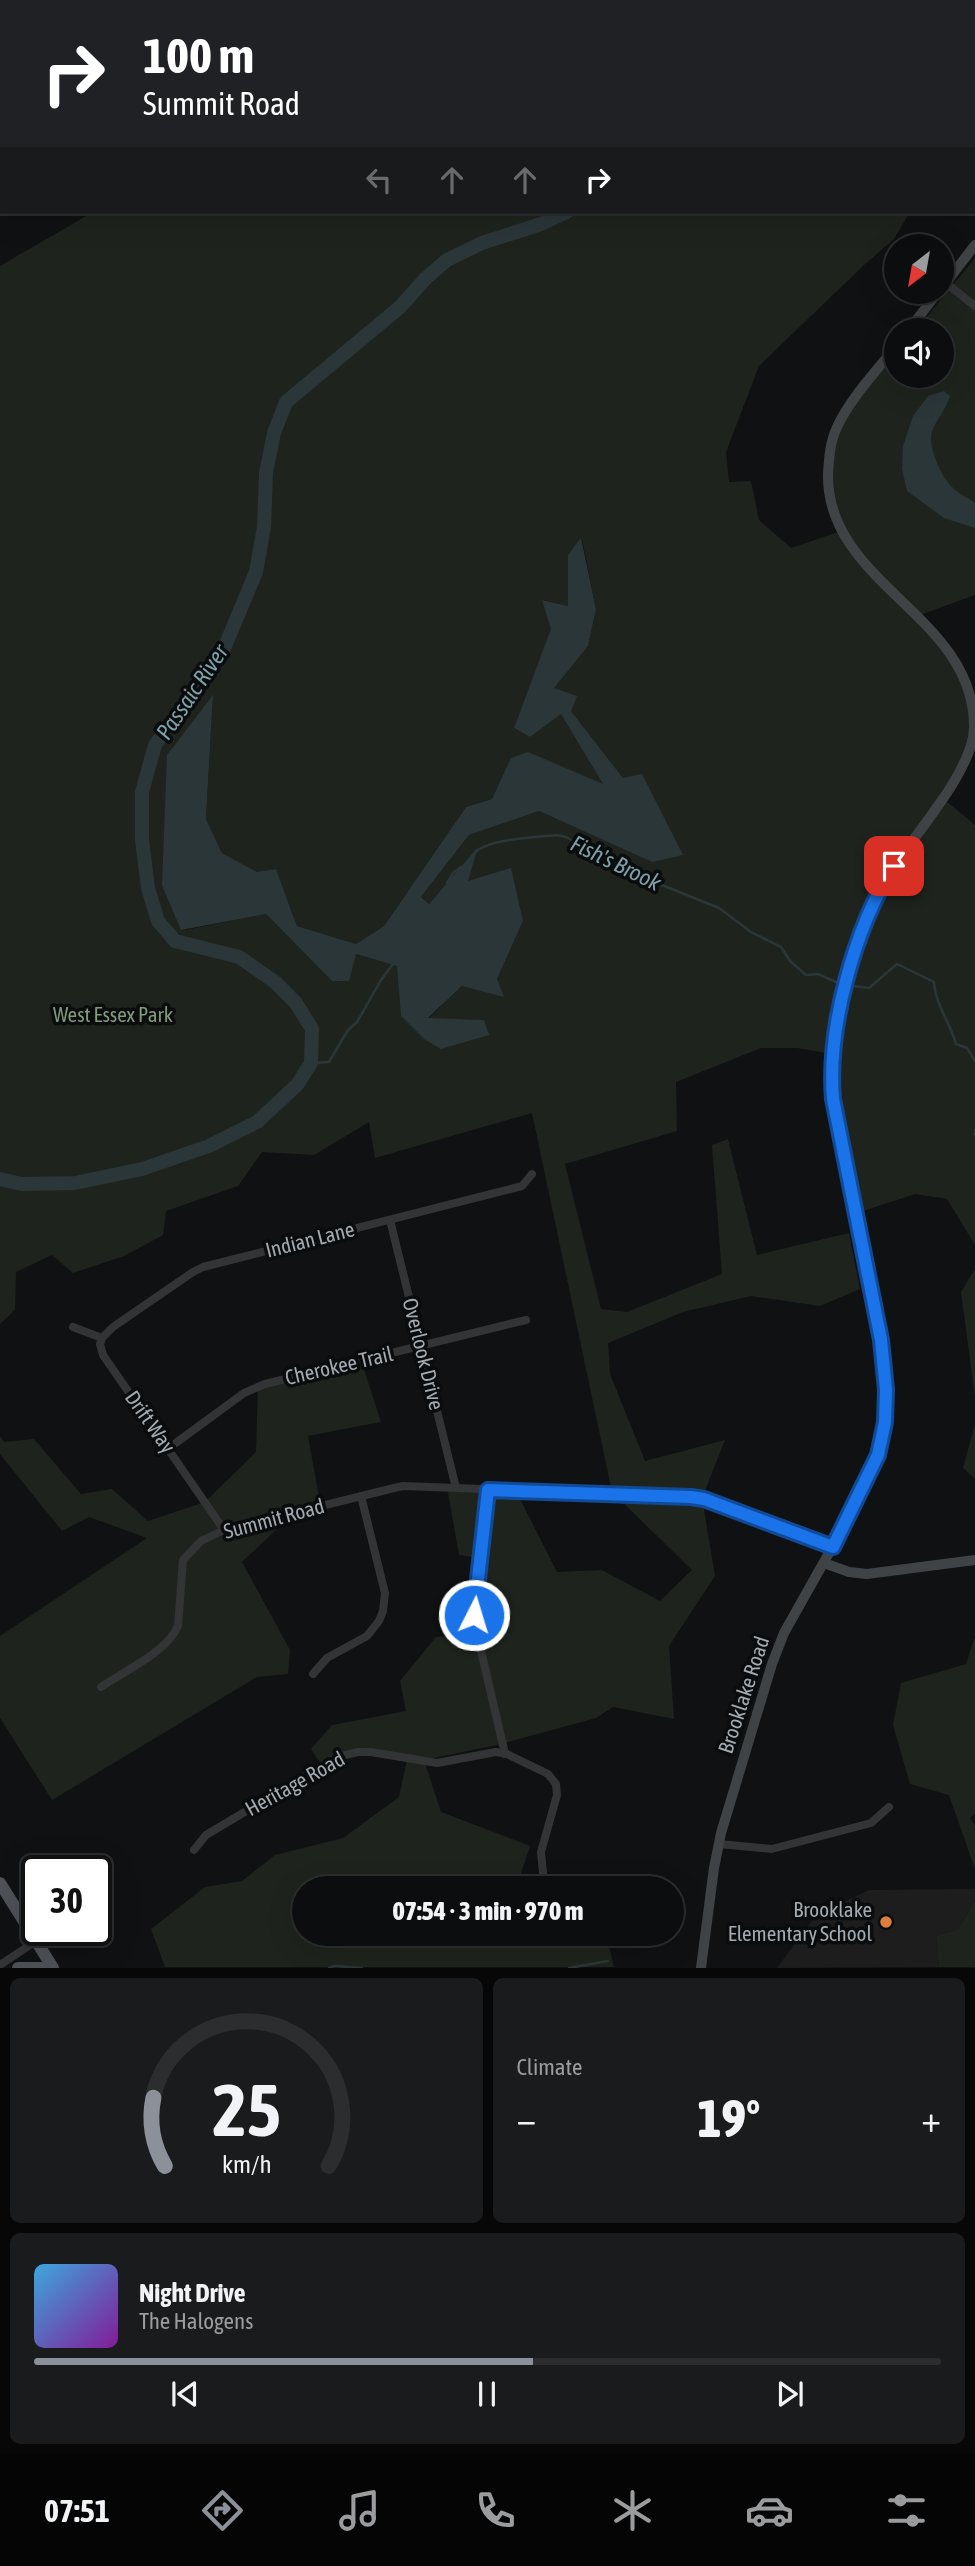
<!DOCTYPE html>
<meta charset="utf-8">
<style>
:root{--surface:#0c0d0e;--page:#1a1b1c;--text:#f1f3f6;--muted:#9a9c9e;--line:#2c2d2e;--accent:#8c9099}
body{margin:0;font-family:"Asap Condensed",sans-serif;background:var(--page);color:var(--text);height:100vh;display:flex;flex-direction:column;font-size:26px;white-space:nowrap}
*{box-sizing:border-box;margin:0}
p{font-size:23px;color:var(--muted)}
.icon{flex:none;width:38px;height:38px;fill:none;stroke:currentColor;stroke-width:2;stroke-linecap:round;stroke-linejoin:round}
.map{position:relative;height:1968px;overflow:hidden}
.details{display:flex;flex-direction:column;gap:10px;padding:10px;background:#070708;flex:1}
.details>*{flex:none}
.hud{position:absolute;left:0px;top:0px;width:976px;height:214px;box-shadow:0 7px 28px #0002,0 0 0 2px var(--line);background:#202124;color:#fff;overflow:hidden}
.needle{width:46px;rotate:211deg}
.buttons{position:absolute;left:884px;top:234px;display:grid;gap:14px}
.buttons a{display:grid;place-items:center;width:70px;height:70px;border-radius:50%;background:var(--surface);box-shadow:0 7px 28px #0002,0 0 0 2px var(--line);font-size:35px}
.speed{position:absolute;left:21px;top:1855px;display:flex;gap:14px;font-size:35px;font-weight:700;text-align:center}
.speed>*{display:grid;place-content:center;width:91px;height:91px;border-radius:50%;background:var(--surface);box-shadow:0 7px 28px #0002,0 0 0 2px var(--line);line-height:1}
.speed .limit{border:4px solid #111;border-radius:10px;background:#fff;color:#111}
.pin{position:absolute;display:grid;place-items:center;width:60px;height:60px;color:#fff;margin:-30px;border-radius:14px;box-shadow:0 4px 10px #0006}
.me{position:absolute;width:77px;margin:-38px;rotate:5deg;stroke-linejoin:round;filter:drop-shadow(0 0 5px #0008)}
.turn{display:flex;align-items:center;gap:24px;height:147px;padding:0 28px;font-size:32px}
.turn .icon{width:91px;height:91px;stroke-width:2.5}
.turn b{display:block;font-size:49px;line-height:60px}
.lanes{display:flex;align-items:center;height:66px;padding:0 28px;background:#0003;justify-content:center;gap:35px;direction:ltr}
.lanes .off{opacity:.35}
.big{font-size:52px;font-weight:800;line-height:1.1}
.details .tile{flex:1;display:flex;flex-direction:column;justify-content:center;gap:10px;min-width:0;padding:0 24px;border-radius:10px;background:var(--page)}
.details .dial{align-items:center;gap:0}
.dial svg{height:182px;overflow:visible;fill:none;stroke:var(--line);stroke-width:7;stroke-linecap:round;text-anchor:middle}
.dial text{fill:var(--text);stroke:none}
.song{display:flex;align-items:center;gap:21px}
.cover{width:84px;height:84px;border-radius:10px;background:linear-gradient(135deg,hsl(200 70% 55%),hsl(290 70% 35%))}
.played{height:7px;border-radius:4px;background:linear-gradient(90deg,var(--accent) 55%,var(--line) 55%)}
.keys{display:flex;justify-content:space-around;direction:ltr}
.heat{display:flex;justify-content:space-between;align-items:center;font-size:38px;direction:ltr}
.details .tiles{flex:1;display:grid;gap:10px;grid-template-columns:1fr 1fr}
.tile:last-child{grid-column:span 2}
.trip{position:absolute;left:292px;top:1876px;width:392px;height:70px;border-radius:35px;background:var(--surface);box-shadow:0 7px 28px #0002,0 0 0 2px var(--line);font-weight:800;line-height:70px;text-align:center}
.tab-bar{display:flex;height:112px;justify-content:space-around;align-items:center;background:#050506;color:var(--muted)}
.tab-bar .icon{width:49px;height:49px}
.tab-bar .on{color:var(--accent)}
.tab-bar b{font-size:32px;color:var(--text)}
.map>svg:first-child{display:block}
.built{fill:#1d1d1e}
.green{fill:#1e241d;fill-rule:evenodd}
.water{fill:#2b3639}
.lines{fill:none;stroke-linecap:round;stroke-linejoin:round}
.stream{stroke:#2b3639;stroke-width:2.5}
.river{stroke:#2b3639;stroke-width:14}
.street{stroke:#323436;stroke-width:8}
.secondary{stroke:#404346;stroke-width:10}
.primary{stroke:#4e5155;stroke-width:12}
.route-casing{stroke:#114b97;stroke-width:18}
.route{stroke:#1a73e8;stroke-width:12}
.poi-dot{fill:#de7e3c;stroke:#0b0c0d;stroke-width:2.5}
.labels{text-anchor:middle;stroke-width:7;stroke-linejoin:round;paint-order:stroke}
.park-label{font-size:21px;fill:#829a7c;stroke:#0b0c0d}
.street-label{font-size:21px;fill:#a3abb1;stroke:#0b0c0d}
.poi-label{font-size:21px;fill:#a3abb1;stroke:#0b0c0d;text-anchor:end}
.water-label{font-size:23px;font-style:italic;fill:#7da0a9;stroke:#0b0c0d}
</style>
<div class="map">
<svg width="975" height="1968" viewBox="0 0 975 1968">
<rect width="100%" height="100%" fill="#101112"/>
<path class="built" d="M 975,1889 L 975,1901 L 958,1929 L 936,1936 L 939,1967 L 777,1968 L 816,1915 L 869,1890 Z"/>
<g class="green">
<path d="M 161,0 L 975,0 L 975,129 L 975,2 Z"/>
<path d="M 93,212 L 910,212 L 894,239 L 863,266 L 759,366 L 726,452 L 729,482 L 751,481 L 759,520 L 791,548 L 841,531 L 827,466 L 844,414 L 896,353 L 896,376 L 942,376 L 942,331 L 915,331 L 975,258 L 975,595 L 920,615 L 959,667 L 973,719 L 970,749 L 939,795 L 975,825 L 975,1245 L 947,1199 L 915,1194 L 857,1213 L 833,1100 L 832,1054 L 797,1048 L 761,1048 L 676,1082 L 677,1131 L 565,1164 L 601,1309 L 627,1312 L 722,1274 L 712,1145 L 728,1139 L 757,1255 L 849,1233 L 860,1289 L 820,1306 L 751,1296 L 683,1312 L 608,1343 L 610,1374 L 645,1461 L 725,1440 L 702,1498 L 715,1576 L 669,1646 L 674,1719 L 613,1707 L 596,1718 L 501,1744 L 424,1760 L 441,1812 L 530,1846 L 516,1888 L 304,1888 L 304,1934 L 515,1934 L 528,1948 L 592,1934 L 606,1934 L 614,1967 L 165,1967 L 151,1929 L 205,1887 L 242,1881 L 275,1855 L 343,1838 L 399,1797 L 407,1759 L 355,1752 L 321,1764 L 311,1749 L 332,1725 L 406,1711 L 400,1681 L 436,1637 L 475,1632 L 480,1558 L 459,1555 L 447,1487 L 515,1489 L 557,1572 L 602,1570 L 660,1601 L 692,1570 L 612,1492 L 532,1113 L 375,1158 L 369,1122 L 314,1155 L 262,1152 L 238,1186 L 166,1211 L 163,1235 L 124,1256 L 73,1273 L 52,1255 L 16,1272 L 15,1310 L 0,1324 L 0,266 ZM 582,539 L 596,609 L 588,646 L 553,688 L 623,778 L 652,862 L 539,811 L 469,835 L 421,897 L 429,904 L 477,849 L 468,881 L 523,921 L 497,979 L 462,986 L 428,1019 L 484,1020 L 424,1039 L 401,1016 L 398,966 L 356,954 L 332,981 L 266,914 L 185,930 L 213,697 L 206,819 L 222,853 L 258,873 L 276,869 L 297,926 L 356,944 L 384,926 L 466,807 L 492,799 L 512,758 L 528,753 L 604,785 L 561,713 L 530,737 L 514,728 L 552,629 L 543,600 L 568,606 L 568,555 Z"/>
<path d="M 975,1269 L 975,1397 L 961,1292 Z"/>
<path d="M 361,1360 L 381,1422 L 308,1436 L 320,1503 L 298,1509 L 242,1562 L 290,1650 L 288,1674 L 257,1677 L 52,1800 L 0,1718 L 0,1636 L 147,1538 L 89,1517 L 62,1531 L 0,1454 L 0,1436 L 4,1442 L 34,1439 L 81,1494 L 112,1489 L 148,1521 L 205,1502 L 256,1452 L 258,1386 Z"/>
<path d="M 975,1424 L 975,1479 L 963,1468 Z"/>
<path d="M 975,1637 L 975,1813 L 970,1818 L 975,1826 L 975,1869 L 949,1795 L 910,1784 L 893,1725 L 901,1683 L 966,1664 Z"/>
<path d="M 975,1901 L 975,1967 L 939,1967 L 936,1936 L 958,1929 Z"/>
</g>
<g class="water">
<path d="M 944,391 L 950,396 C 946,409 937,419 932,431 C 927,445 941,477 952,487 C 958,493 968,498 975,503 L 975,528 L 944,518 L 907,491 L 902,469 L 903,446 L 913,416 L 928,396 Z"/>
<path d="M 581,538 L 596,609 L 588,646 L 554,688 L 577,696 L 571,711 L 623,778 L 642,774 L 683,855 L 652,862 L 539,811 L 469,835 L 421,897 L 429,904 L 478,847 L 468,881 L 511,868 L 523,921 L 497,979 L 504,997 L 462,986 L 428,1018 L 484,1020 L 489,1035 L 441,1049 L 424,1039 L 401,1016 L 397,966 L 356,954 L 349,981 L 332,981 L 266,914 L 181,930 L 162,885 L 167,755 L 213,695 L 206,819 L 222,853 L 257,872 L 276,869 L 297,926 L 356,944 L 384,926 L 466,807 L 492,799 L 511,758 L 528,752 L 603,784 L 561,714 L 530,737 L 514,728 L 551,629 L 542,600 L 568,606 L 568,555 Z"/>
</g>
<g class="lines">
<g class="stream">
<path d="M 475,853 C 485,839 538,837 557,835 L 566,837 L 637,875 L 719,908 L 751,932 L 781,947 L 790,961 L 806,975 L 818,974 L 838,983"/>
<path d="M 447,883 L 453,873 L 461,867"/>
<path d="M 853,986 L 869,988 L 897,964 L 934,982 C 935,1004 950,1022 956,1044 L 967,1048 L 975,1061"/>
<path d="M 311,1063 L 329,1062 L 348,1030 L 357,1022 L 381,980 L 393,964"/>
<path d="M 975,1130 L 975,1135"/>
<path d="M 329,1968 L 334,1966 L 362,1968"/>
<path d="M 569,1968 L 608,1961"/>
</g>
<g class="river">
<path d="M 671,0 L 672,2"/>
<path d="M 0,1179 L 22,1184 L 75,1183 L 142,1169 L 209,1146 L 257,1122 L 297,1085 L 311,1063 L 312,1029 L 296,1003 L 275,982 L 239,957 L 175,941 L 158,921 L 148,888 L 142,840 L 142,792 L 155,745 L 223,651 L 256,572 L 264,527 L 266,473 L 274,433 L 286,402 L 400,307 L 426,278 L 447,260 L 482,243 L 541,224 L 567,212"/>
</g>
<g class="street">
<path d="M 946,283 L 975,306"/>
<path d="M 390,1220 L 456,1488"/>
<path d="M 73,1327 L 102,1338"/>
<path d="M 102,1338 L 113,1327 L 193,1272 L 203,1267 L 522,1186 L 532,1174"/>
<path d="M 102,1338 L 100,1344 L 103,1355 L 224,1530"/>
<path d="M 169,1448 L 244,1393 L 265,1384 L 526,1320"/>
<path d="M 488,1490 L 474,1615 L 476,1629 L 505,1754"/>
<path d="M 313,1674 L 327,1658 L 367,1636 L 379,1621 L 383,1611 L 385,1593 L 361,1496"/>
<path d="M 101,1687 C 123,1672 168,1651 178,1626 L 183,1560 L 201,1541 L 224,1530 L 394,1488 L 403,1486 L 691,1497 L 704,1499 L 833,1547"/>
<path d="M 719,1844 L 772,1849 L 871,1823 L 889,1807"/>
<path d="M 194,1850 L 206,1835 L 337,1757 L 358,1752 L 371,1752 L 437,1763 L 496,1752 L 507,1754 L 548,1774 L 556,1784 L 557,1795 L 541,1852 L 543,1873"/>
<path d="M 0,1965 L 36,1941"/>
</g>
<g class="secondary">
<path d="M 942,288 L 975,245"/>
<path d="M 908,331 L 938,292"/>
<path d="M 824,1563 L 849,1572 L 867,1574 L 975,1560"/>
<path d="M 701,1968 L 714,1868 L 721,1833 L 772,1664 L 784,1633 L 852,1512 L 872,1470 L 883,1437 L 886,1390 L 881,1340 L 833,1099 C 828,1034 852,936 885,880 C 909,840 975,771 974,726 C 974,615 826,584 828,474 C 829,458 830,442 837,427 C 851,397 876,372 896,346"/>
</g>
<g class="primary">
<path d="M 0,1883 L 53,1968"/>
<path d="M 18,1968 L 41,1968"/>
</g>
</g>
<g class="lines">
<defs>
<path id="route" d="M 474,1615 L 488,1490 L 691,1497 L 704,1499 L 833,1547 L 878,1455 L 885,1422 L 886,1390 L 881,1340 L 833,1099 C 827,1027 855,927 894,866"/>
</defs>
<use href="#route" class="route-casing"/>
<use href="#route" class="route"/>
</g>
<circle class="poi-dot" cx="886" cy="1922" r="7"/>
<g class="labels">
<g class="park-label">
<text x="113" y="1022">West Essex Park</text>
</g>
<g class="street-label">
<text transform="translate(310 1240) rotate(-14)" y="7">Indian Lane</text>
<text transform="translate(423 1354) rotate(76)" y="7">Overlook Drive</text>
<text transform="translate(339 1366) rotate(-13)" y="7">Cherokee Trail</text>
<text transform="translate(150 1422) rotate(55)" y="7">Drift Way</text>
<text transform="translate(274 1519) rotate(-15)" y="7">Summit Road</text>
<text transform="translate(744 1695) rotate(-72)" y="7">Brooklake Road</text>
<text transform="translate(295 1784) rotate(-29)" y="7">Heritage Road</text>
</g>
<g class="poi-label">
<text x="872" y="1917">Brooklake<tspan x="872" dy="24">Elementary School</tspan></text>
</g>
<g class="water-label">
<text transform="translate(192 692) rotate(-56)" y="8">Passaic River</text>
<text transform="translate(616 863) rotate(26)" y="8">Fish's Brook</text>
</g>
</g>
</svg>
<div class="buttons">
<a><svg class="needle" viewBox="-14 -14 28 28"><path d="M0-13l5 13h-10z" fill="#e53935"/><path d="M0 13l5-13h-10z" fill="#9a9c9e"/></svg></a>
<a><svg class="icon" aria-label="sound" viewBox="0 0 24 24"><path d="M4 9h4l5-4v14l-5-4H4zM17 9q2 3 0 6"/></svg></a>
</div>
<div class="speed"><div class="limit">30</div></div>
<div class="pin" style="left:894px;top:866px;background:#d93025"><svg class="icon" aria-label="arrive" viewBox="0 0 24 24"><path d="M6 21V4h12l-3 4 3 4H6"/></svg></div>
<svg class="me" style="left:474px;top:1615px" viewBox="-20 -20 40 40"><circle r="17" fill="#1a73e8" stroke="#fff" stroke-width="3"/><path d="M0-11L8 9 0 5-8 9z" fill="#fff"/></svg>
<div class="trip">07:54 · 3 min · 970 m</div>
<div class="hud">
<div class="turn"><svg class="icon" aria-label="right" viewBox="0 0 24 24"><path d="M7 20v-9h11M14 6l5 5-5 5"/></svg><div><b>100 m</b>Summit Road</div></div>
<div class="lanes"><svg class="icon off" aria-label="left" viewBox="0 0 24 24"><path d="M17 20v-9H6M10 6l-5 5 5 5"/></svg><svg class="icon off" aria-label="ahead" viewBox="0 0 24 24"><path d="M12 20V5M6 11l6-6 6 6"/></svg><svg class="icon off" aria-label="ahead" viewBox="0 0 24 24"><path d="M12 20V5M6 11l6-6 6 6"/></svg><svg class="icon" aria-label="right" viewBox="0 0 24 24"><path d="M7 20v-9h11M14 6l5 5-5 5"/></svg></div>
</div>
</div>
<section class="details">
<div class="tiles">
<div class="tile dial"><svg viewBox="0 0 100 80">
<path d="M14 69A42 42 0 1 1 86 69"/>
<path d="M14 69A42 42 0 0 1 9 39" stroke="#8c9099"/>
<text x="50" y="56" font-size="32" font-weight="700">25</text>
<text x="50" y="72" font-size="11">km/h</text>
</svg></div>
<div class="tile"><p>Climate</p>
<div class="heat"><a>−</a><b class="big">19°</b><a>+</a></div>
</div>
<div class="tile">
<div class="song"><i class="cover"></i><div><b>Night Drive</b><p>The Halogens</p></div></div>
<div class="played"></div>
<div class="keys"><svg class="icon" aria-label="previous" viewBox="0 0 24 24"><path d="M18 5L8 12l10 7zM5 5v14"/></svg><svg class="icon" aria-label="pause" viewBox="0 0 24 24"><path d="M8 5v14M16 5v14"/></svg><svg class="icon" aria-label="next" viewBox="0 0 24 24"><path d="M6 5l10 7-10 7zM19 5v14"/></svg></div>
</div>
</div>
</section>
<nav class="tab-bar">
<b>07:51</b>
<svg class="icon on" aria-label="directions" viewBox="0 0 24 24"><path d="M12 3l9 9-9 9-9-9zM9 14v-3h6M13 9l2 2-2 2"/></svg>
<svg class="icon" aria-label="music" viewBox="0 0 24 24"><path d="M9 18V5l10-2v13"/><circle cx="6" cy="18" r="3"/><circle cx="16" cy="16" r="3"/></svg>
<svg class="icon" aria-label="phone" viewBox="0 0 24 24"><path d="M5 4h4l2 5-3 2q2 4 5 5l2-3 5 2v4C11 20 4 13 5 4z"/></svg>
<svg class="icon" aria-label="climate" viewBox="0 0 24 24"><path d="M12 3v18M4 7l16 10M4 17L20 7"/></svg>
<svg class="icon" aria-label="car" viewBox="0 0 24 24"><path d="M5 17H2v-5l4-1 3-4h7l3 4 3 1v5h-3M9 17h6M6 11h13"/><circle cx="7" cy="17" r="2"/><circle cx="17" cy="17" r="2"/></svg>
<svg class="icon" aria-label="filters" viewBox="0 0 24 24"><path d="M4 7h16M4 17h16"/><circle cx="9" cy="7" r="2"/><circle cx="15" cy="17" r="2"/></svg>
</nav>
